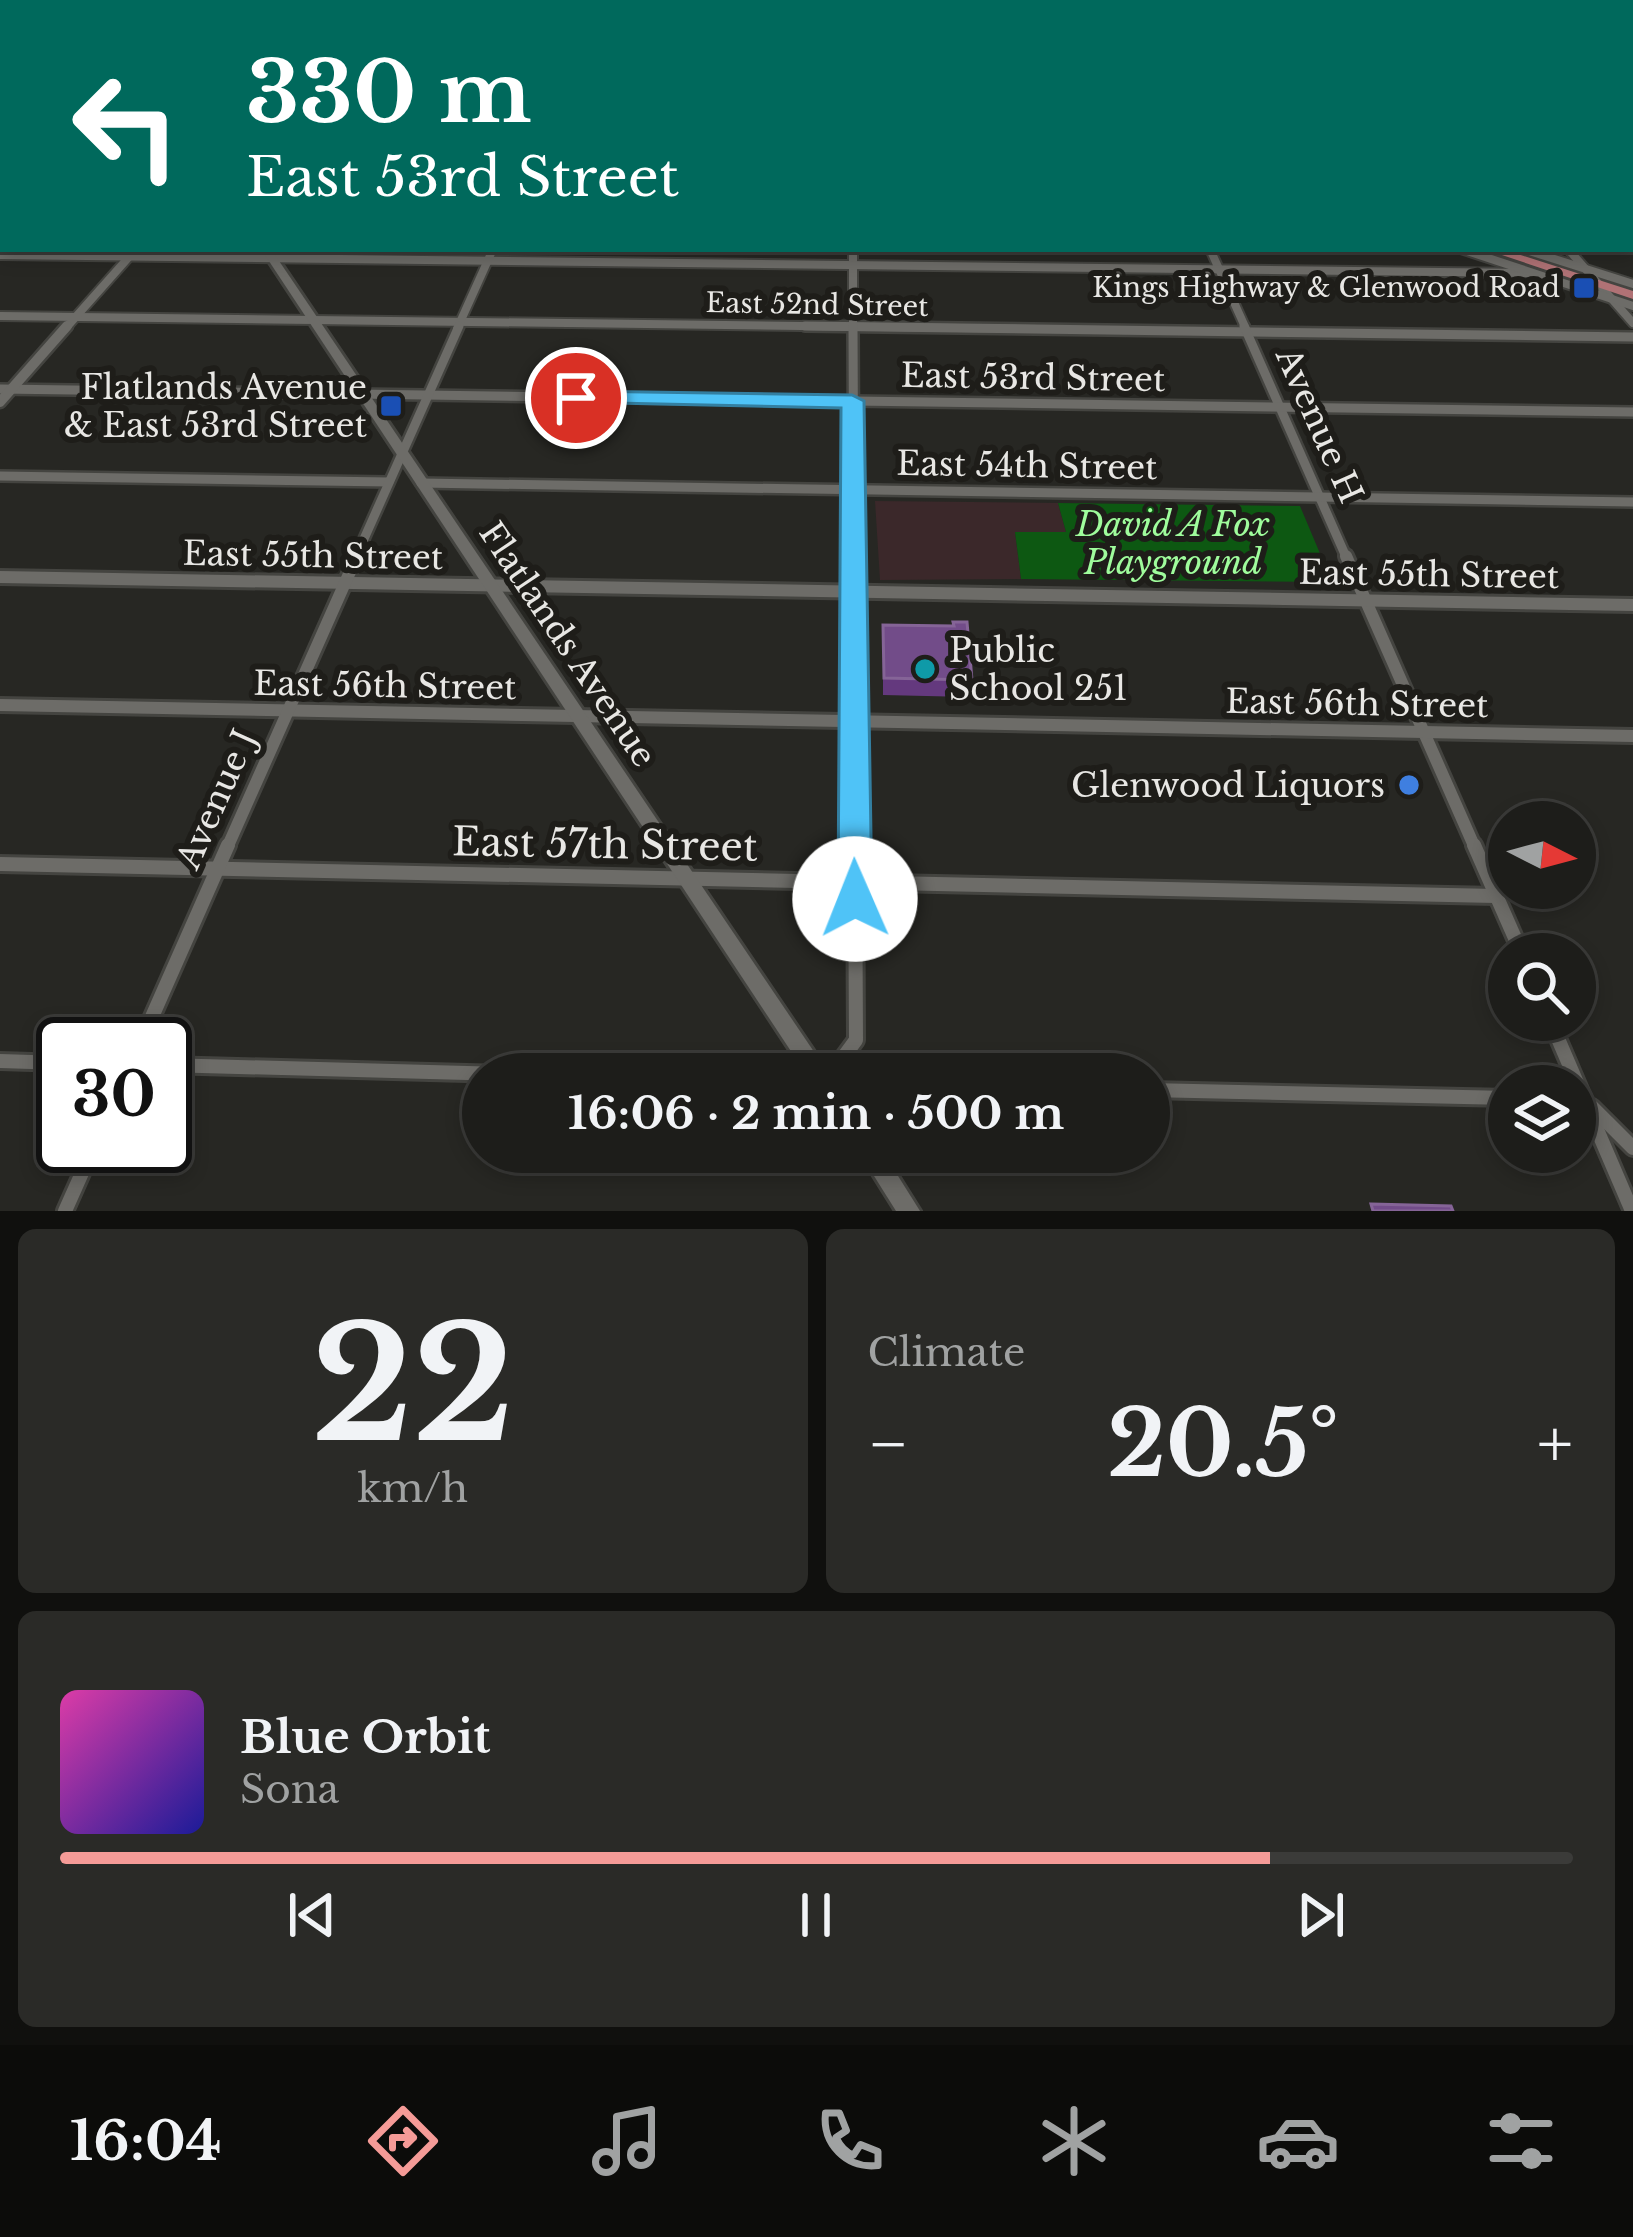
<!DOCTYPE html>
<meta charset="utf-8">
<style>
:root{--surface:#1d1d1a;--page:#2a2a27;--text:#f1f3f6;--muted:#a0a2a2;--line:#3b3b39;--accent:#f59b97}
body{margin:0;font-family:"Libre Baskerville",serif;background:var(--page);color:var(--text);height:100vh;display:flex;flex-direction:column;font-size:45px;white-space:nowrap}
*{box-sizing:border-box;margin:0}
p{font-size:39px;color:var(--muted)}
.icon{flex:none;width:66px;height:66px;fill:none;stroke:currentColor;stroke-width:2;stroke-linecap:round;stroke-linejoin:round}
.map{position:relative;height:1211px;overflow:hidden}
.drawer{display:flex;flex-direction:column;gap:18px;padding:18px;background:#10100e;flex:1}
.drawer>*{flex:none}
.hud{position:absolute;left:0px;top:0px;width:1635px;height:252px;box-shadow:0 6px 18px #0003,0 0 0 3px var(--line);background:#00695c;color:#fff;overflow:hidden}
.needle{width:78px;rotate:96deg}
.buttons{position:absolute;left:1488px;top:801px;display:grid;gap:24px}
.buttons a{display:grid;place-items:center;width:108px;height:108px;border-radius:50%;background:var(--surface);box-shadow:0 6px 18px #0003,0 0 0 3px var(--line);font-size:60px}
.speed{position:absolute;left:36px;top:1017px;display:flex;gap:24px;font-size:60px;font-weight:700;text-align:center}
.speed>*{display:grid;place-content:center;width:156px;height:156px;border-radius:50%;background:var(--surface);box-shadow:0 6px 18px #0003,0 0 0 3px var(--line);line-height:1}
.speed .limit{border:6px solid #111;border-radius:18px;background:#fff;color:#111}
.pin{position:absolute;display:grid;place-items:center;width:102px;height:102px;color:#fff;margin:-51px;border:6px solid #fff;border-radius:50%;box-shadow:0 3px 12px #0007}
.me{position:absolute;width:132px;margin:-66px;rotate:359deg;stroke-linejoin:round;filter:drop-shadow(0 0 9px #0008)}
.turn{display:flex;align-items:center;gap:42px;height:252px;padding:0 48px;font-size:54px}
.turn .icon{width:156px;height:156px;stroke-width:2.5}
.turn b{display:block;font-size:84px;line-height:102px}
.big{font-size:90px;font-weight:700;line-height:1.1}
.drawer .widget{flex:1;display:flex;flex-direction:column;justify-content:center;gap:18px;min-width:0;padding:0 42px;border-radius:18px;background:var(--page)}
.drawer .dial{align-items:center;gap:0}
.dial b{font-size:156px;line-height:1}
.song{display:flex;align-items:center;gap:36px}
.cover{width:144px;height:144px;border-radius:18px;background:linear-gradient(135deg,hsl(320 70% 55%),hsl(240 70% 35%))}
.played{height:12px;border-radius:6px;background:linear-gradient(90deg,var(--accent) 80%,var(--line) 80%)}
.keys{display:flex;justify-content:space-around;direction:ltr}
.heat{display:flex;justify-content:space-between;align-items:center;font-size:66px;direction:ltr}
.drawer .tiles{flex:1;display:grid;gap:18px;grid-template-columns:1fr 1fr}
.widget:last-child{grid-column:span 2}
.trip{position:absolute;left:462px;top:1053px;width:708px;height:120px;border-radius:60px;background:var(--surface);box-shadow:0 6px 18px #0003,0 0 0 3px var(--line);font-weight:700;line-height:120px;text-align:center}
.tab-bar{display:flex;height:192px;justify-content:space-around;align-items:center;background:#0c0c0a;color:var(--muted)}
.tab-bar .icon{width:84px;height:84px}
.tab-bar .on{color:var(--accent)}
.tab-bar b{font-size:54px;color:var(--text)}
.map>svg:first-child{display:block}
.education{fill:#3b282a}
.green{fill:#0d5812}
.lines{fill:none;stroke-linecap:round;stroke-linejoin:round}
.minor-far4-casing{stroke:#444440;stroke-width:9}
.minor-far3-casing{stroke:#444440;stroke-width:12}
.minor-far2-casing{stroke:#444440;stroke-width:14}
.minor-far1-casing{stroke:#444440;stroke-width:18}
.minor-casing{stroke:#444440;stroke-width:20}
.tertiary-far2-casing{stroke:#444440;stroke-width:9}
.tertiary-far1-casing{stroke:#444440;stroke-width:12}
.tertiary-casing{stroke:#444440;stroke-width:15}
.secondary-casing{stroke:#444440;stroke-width:6}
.primary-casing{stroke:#444440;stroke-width:6}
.minor-far4{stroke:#6d6c68;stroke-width:6}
.minor-far3{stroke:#6d6c68;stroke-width:8}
.minor-far2{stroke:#6d6c68;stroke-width:9}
.minor-far1{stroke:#6d6c68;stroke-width:12}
.minor{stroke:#6d6c68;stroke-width:14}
.tertiary-far2{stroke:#6d6c68;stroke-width:6}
.tertiary-far1{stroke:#6d6c68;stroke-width:8}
.tertiary{stroke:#6d6c68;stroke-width:10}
.secondary{fill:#6d6c68;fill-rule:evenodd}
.primary{fill:#b07275;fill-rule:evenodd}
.rail-casing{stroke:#c3c2bf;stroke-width:6}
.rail{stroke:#1e1d19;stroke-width:3;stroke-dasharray:8;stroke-linecap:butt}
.wall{fill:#64397e}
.building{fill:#724c89;stroke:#856497;stroke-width:3}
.route{fill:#4fc3f7;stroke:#337fa1;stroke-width:3}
.transit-dot{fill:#1a4fb4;stroke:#1e1d19;stroke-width:4.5}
.culture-dot{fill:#0f9aa8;stroke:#1e1d19;stroke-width:4.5}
.shop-dot{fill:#3f7fe0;stroke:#1e1d19;stroke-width:4.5}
.labels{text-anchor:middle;stroke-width:12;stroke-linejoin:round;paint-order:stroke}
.far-poi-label{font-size:27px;fill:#e8e7e4;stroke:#1e1d19;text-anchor:end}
.far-street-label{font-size:27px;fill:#e8e7e4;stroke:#1e1d19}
.street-label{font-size:33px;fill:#e8e7e4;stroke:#1e1d19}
.poi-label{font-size:33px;fill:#e8e7e4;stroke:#1e1d19;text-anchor:end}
.park-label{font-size:33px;font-style:italic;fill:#9ffc9c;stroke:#1e1d19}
.near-street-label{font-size:39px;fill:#e8e7e4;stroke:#1e1d19}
</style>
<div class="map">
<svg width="1633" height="1211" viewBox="0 0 1633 1211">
<rect width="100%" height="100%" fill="#272723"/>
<path class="education" d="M 875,501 L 1058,503 L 1066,532 L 1015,532 L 1021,579 L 880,580 Z"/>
<path class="green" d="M 1058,503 L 1300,506 L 1332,582 L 1021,579 L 1015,532 L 1066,532 Z"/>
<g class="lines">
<defs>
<g id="minor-far4">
<path d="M 1591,0 L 1595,3"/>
<path d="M 112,3 L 116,0"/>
</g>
<g id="minor-far3">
<path d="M 853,249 L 853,329"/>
<path d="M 1210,249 L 1246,329"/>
<path d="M 1568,249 L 1633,323"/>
<path d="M 0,255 L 1531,273"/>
<path d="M 0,316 L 1038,329"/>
<path d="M 457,329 L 493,249"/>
</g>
<g id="minor-far2">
<path d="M 805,326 L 1633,337"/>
<path d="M 853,326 L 854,559"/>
<path d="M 1244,326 L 1347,559"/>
<path d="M 0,389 L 1633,412"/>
<path d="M 0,476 L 389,482"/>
<path d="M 421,483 L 1633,502"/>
<path d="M 355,559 L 459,326"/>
</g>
<g id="minor-far1">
<path d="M 854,556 L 855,848"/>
<path d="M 1346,556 L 1475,848"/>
<path d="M 0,577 L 1633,605"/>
<path d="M 0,705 L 1633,736"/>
<path d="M 227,848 L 357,556"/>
</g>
<g id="minor">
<path d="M 1474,845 L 1522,954"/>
<path d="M 0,864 L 1496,896"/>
<path d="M 1550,1020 L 1632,1211"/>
<path d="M 140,1044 L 228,845"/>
<path d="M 0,1061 L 63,1063"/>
<path d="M 165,1065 L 504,1074"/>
<path d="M 831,1074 L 856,1040 L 855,845"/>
<path d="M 1149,1090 L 1509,1098"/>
<path d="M 1592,1107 L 1633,1148"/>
<path d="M 65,1211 L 94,1146"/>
</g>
<g id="tertiary-far2">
<path d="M 417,0 L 425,3"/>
<path d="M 458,0 L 467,3"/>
</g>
<g id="tertiary-far1">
<path d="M 1461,249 L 1633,306"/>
<path d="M 1523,249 L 1633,284"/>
<path d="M 65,329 L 136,249"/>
</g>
<path id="tertiary" d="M 0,402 L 67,326"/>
<g id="secondary">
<path d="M 96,0 L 104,0 L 106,3 L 98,3 Z"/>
<rect x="0" y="195" width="3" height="6"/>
<rect x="1632" y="213" width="1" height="6"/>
<path d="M 261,249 L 271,249 L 829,1074 L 806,1074 Z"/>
<path d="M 859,1152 L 883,1152 L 920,1211 L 896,1211 Z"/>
</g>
<g id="primary">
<path d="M 433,0 L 444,0 L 449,3 L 438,3 Z"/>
<path d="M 1484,249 L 1502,249 L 1633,291 L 1633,299 Z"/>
</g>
</defs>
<use href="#minor-far4" class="minor-far4-casing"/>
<use href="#minor-far3" class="minor-far3-casing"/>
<use href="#minor-far2" class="minor-far2-casing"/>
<use href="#minor-far1" class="minor-far1-casing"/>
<use href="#minor" class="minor-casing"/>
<use href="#tertiary-far2" class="tertiary-far2-casing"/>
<use href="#tertiary-far1" class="tertiary-far1-casing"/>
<use href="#tertiary" class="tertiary-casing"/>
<use href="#secondary" class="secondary-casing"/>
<use href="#primary" class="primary-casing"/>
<use href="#minor-far4" class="minor-far4"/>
<use href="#minor-far3" class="minor-far3"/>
<use href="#minor-far2" class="minor-far2"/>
<use href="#minor-far1" class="minor-far1"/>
<use href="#minor" class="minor"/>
<use href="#tertiary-far2" class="tertiary-far2"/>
<use href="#tertiary-far1" class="tertiary-far1"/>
<use href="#tertiary" class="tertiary"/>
<use href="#secondary" class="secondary"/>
<use href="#primary" class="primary"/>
<defs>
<path id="rail" d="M 1266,0 L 1273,3"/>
</defs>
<use href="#rail" class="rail-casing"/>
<use href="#rail" class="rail"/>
</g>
<path class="wall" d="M 883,625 L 953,626 L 972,680 L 969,697 L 883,695 Z"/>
<g class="building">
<path d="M 953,622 L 967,622 L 972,680 L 884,678 L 883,625 L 954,626 Z"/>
<path d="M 1371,1204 L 1451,1206 L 1453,1211 L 1373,1211 Z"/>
</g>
<path class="route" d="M 576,391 L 852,395 L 864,401 L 872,899 L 867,910 L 855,915 L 843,910 L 838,899 L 841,408 L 568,402 L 564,398 Z"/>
<g class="transit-dot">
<rect x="1572" y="276" width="24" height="24" rx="6"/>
<rect x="379" y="394" width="24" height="24" rx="6"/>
</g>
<circle class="culture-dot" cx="925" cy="669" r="12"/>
<circle class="shop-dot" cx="1409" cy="785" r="12"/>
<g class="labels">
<g class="far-poi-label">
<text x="1560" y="297">Kings Highway &amp; Glenwood Road</text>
</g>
<g class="far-street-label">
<text transform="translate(817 305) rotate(1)" y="9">East 52nd Street</text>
</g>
<g class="street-label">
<text transform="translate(1033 377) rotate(1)" y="12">East 53rd Street</text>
<text transform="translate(1320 425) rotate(66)" y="12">Avenue H</text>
<text transform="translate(1027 465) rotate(1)" y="12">East 54th Street</text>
<text transform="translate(313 555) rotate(1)" y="12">East 55th Street</text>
<text transform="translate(1429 574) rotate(1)" y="12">East 55th Street</text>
<text transform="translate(568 644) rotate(56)" y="12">Flatlands Avenue</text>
<text transform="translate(385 685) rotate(1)" y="12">East 56th Street</text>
<text transform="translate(1357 703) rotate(1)" y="12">East 56th Street</text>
<text transform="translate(216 799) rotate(-66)" y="12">Avenue J</text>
</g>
<g class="poi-label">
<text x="367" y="399">Flatlands Avenue<tspan x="367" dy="38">&amp; East 53rd Street</tspan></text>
<text x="949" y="662" text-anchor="start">Public<tspan x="949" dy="38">School 251</tspan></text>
<text x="1385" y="797">Glenwood Liquors</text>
</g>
<g class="park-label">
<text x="1173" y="536">David A Fox<tspan x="1173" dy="38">Playground</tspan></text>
</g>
<g class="near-street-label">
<text transform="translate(605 844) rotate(1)" y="14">East 57th Street</text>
</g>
</g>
</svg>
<div class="buttons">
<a><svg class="needle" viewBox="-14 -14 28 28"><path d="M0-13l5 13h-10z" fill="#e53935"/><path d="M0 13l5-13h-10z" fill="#a0a2a2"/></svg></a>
<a><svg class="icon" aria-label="search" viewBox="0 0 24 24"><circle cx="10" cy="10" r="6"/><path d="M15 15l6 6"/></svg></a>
<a><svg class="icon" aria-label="layers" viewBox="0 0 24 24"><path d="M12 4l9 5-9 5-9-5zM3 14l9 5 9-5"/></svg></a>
</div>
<div class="speed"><div class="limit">30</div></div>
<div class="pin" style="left:576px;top:398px;background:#d93025"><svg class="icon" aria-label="arrive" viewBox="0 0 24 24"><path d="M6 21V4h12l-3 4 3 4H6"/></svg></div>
<svg class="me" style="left:855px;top:899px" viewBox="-20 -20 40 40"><circle r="19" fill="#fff"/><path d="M0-13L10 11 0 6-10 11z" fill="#4fc3f7"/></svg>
<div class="trip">16:06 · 2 min · 500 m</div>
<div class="hud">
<div class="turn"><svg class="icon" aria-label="left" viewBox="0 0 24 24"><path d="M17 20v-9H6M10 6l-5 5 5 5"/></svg><div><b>330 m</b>East 53rd Street</div></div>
</div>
</div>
<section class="drawer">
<div class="tiles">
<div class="widget dial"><b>22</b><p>km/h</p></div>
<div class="widget"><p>Climate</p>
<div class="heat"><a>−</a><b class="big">20.5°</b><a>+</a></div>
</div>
<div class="widget">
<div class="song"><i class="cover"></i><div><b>Blue Orbit</b><p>Sona</p></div></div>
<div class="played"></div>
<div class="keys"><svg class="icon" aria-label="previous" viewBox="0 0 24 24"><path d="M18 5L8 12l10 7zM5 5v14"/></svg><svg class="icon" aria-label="pause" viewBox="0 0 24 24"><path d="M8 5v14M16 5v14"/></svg><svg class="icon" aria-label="next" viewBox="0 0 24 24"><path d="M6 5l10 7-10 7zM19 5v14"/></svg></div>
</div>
</div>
</section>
<nav class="tab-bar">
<b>16:04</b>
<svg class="icon on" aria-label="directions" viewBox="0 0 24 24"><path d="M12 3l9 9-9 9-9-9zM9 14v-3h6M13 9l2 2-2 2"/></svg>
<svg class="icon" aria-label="music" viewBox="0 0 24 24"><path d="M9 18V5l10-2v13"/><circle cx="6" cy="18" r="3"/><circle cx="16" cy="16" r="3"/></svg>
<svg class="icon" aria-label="phone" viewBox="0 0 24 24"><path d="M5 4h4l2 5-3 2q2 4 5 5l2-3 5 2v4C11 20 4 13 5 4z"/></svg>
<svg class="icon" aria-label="climate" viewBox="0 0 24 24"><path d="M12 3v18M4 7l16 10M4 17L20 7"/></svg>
<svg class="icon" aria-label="car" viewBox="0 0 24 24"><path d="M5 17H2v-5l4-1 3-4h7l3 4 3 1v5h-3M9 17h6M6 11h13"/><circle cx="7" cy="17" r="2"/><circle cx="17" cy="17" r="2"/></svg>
<svg class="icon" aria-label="filters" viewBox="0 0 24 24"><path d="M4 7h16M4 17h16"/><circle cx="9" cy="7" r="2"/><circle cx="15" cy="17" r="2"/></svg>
</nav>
